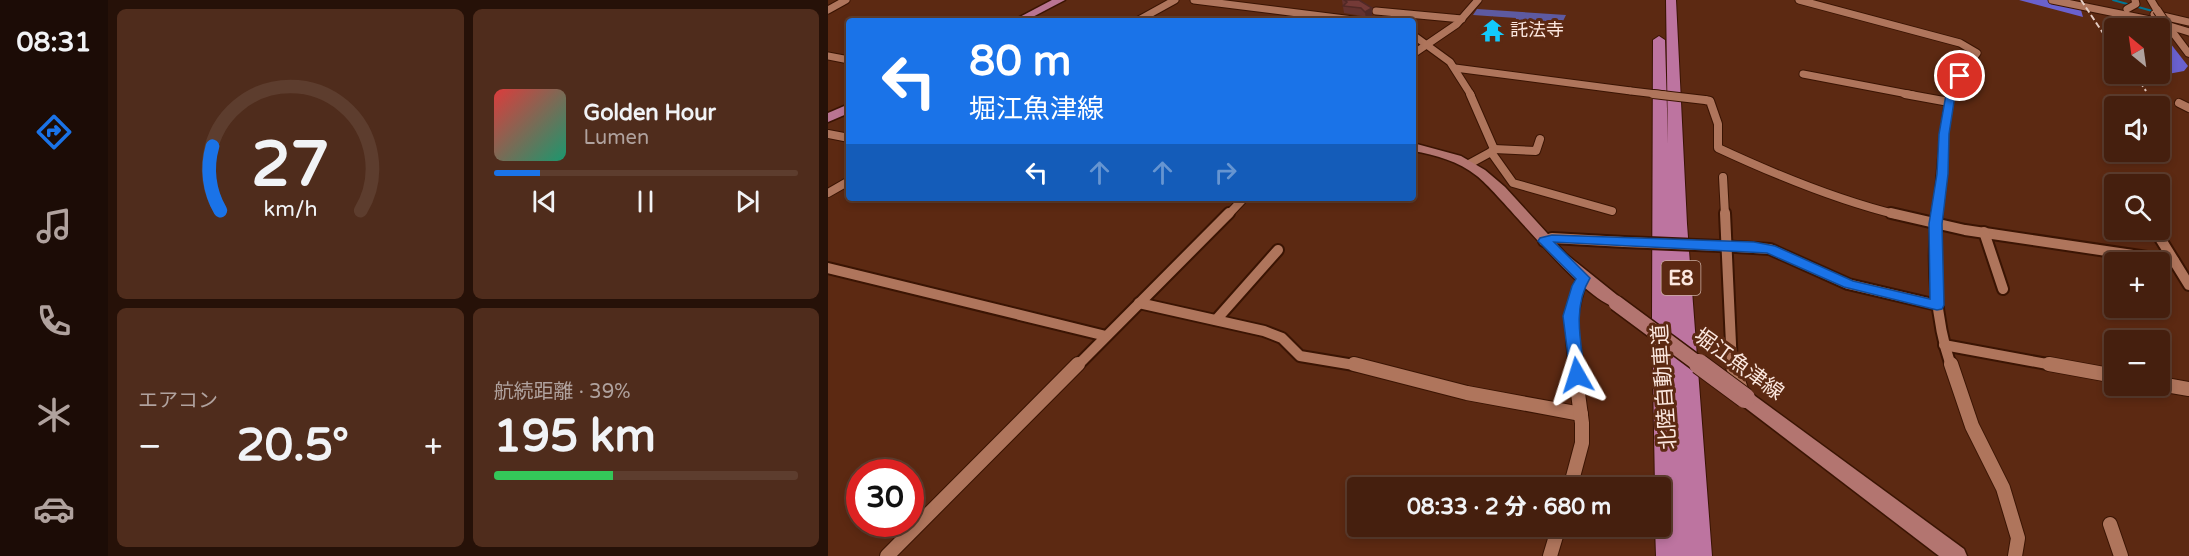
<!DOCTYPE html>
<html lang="ja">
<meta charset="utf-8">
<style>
:root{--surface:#451f0e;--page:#4f2c1c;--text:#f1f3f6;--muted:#b0a29e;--line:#5d3d2e;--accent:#1a73e8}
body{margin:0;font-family:"Varela Round","Noto Sans JP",sans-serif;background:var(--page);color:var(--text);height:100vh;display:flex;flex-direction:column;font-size:22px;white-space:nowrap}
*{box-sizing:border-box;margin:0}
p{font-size:20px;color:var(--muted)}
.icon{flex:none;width:33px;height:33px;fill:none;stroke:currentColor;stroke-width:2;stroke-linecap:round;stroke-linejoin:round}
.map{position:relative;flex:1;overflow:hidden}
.drawer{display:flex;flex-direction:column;gap:9px;padding:9px;background:#261108;width:720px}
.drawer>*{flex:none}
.hud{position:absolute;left:18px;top:18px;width:570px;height:183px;border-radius:6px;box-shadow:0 3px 9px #0003,0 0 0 2px var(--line);background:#1a73e8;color:#fff;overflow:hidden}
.needle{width:39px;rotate:331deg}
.buttons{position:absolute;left:1276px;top:18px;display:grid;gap:12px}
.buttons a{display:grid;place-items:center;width:66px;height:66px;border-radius:6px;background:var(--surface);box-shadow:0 3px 9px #0003,0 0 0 2px var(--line);font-size:30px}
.speed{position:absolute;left:18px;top:459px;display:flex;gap:12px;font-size:30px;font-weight:700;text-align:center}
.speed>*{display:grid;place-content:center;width:78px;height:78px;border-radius:50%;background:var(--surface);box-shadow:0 3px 9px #0003,0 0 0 2px var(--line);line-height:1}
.speed .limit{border:9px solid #d22;background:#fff;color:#111}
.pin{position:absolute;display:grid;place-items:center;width:51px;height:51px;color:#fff;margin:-26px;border:3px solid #fff;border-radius:50%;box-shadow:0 2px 6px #0007}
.me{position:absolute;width:66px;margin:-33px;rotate:354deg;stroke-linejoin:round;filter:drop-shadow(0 0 4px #0008)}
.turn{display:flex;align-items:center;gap:21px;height:126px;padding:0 24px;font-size:27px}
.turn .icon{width:78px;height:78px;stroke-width:2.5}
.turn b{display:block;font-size:42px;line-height:51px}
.lanes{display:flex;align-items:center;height:57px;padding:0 24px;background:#0003;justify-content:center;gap:30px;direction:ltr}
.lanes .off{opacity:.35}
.big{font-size:45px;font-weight:800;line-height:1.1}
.drawer .widget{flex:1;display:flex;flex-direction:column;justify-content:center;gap:9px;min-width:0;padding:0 21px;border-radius:9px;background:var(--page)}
.drawer .dial{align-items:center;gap:0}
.dial svg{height:156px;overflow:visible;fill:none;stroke:var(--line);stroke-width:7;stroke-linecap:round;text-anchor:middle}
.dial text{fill:var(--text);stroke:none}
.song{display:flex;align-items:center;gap:18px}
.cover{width:72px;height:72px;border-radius:9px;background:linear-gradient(135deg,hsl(0 70% 55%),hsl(160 70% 35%))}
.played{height:6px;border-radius:3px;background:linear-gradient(90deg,var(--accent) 15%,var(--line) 15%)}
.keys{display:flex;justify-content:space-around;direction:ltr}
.heat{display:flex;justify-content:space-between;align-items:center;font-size:33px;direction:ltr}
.charge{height:9px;border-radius:4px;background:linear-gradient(90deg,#34c759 39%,var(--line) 0)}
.drawer .tiles{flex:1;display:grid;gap:9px;grid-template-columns:repeat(2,1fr)}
.trip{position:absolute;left:519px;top:477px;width:324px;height:60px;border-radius:6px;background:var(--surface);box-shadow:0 3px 9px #0003,0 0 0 2px var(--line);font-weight:800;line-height:60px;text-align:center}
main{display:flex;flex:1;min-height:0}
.tabs{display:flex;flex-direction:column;width:108px;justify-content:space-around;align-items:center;background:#1c0c06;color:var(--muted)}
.tabs .icon{width:42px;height:42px}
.tabs .current{color:var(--accent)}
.tabs b{font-size:27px;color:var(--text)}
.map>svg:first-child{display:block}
.green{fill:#5d5aa1}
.forest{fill:#6a61ce}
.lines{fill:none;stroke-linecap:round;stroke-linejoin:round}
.stream{stroke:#027694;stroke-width:2}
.minor-far3-casing{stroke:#3a1403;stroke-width:9}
.minor-far2-casing{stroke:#3a1403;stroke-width:10}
.minor-far1-casing{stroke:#3a1403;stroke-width:14}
.minor-casing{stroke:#3a1403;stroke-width:16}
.tertiary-casing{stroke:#3a1403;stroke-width:2}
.secondary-casing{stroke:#3a1403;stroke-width:3}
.trunk-casing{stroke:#3a1403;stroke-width:3}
.motorway-casing{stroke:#3a1403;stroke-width:2}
.minor-far3{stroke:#af755c;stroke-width:7}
.minor-far2{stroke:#af755c;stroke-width:8}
.minor-far1{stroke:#af755c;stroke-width:10}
.minor{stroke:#af755c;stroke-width:14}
.tertiary{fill:#af755c;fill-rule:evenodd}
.secondary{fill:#b37570;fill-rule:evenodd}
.trunk{fill:#ba7492;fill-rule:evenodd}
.motorway{fill:#bd74a0;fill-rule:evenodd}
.rail{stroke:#e6cec5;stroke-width:2;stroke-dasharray:6 3;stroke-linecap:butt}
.minor-bridge-far2-casing{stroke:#3a1403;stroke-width:9;stroke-linecap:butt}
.minor-bridge-far1-casing{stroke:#3a1403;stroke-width:10;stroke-linecap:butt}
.minor-bridge-casing{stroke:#3a1403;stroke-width:14;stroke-linecap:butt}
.tertiary-bridge-casing{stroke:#3a1403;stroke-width:10;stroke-linecap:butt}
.secondary-bridge-far1-casing{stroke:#3a1403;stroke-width:18;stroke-linecap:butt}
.secondary-bridge-casing{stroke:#3a1403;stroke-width:22;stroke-linecap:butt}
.minor-bridge-far2{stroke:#af755c;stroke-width:7}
.minor-bridge-far1{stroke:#af755c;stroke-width:8}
.minor-bridge{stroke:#af755c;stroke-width:10}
.tertiary-bridge{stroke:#af755c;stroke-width:8}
.secondary-bridge-far1{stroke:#b37570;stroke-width:15}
.secondary-bridge{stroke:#b37570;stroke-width:20}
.wall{fill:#64322f}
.shaded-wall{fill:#512926}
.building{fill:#743a37;stroke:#512926;stroke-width:1.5}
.route{fill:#1a73e8;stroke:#114b97;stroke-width:1.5}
.labels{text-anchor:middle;stroke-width:6;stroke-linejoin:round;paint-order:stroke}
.far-poi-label{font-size:18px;fill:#fbe7df;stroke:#5c2912;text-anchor:start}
.shield{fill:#5c2912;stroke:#cbaea2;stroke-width:1.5}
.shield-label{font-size:20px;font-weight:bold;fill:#fbe7df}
.street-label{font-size:21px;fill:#fbe7df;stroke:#5c2912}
</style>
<main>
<nav class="tabs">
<b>08:31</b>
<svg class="icon current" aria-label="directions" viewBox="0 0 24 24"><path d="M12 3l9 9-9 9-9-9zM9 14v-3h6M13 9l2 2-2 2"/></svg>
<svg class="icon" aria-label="music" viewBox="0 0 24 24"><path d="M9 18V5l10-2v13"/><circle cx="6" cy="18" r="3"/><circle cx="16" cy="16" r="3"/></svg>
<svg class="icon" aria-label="phone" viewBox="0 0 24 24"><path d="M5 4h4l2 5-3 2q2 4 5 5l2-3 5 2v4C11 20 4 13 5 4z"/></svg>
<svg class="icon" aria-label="climate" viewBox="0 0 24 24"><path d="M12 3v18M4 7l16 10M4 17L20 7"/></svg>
<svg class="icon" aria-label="car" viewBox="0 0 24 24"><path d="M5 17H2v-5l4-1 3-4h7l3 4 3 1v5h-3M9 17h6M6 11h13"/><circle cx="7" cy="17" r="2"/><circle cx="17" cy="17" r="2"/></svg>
</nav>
<section class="drawer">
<div class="tiles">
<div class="widget dial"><svg viewBox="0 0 100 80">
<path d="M14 69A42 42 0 1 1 86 69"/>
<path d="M14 69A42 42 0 0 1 10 36" stroke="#1a73e8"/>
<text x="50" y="56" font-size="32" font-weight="700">27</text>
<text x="50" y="72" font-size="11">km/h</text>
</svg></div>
<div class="widget">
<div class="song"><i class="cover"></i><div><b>Golden Hour</b><p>Lumen</p></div></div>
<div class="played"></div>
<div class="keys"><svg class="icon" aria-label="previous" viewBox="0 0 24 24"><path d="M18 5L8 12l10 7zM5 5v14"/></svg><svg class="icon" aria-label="pause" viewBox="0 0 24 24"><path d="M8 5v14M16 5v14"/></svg><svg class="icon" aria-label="next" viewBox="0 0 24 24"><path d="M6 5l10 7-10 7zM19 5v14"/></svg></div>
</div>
<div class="widget"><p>エアコン</p>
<div class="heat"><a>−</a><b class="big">20.5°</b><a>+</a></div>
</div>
<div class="widget"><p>航続距離 · 39%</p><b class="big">195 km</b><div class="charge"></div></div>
</div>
</section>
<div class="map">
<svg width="1361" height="556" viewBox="0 0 1361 556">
<rect width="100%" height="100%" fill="#5c2912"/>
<path class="green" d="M 649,9 L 738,15 L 732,27 L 712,25 L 709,28 L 695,27 L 696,23 L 687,22 L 688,18 L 645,15 Z"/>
<g class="forest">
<path d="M 1191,0 L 1230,0 L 1253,10 L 1255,17 Z"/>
<path d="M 1332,30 L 1360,66 L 1356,71 L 1340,74 L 1332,73 Z"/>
</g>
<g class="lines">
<path class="stream" d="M 1285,0 L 1328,12"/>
<defs>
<g id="minor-far3">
<path d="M 366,0 L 533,21"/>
<path d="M 971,0 L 1132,43 L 1149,53 L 1123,89 L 1122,95"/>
<path d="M 1224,0 L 1322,20 L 1361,32"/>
<path d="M 1299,9 L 1308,4 L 1307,0"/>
<path d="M 0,10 L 18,0"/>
<path d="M 548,11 L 634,19"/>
<path d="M 1326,14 L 1361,22"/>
<path d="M 309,21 L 347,0"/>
<path d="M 585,35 L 622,62 L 643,95"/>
<path d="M 585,54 L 629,24 L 650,0"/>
<path d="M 0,56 L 21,60"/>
<path d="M 627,68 L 803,91"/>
<path d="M 975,74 L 1085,95"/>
</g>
<g id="minor-far2">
<path d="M 642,94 L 666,149 L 663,152"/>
<path d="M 1077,94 L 1121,102"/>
<path d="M 877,100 L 882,101 L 890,124 L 890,148 C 948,175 1008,200 1070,215"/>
<path d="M 1351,103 L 1361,108"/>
<path d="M 0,134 L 21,138"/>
<path d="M 666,149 L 708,151 L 712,139"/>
<path d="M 663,152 L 685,183 L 784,211"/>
<path d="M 641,164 L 663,152"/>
<path d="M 895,177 L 897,215"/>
<path d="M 1296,180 L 1299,184"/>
<path d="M 0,193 L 21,181"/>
<path d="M 400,215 L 416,198"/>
<path d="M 1109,215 L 1116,134 L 1122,94"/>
</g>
<g id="minor-far1">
<path d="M 897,213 L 904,366"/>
<path d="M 1063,213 L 1137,230 L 1346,261"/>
<path d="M 1109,213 C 1104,261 1107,320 1123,366"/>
<path d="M 1327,230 L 1361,285"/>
<path d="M 1156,232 L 1175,289"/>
<path d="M 716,241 L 724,238 L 796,242"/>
<path d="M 892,246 L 942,249 L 1020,284 L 1109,305"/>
<path d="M 0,268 L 278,336"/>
<path d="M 311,303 L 436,331 L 454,338 L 472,356 L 532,366"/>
<path d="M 388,320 L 450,250"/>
<path d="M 1116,345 L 1230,366"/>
<path d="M 249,366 L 401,213"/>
<path d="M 747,366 C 742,334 742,307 755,278"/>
</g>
<g id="minor">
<path d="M 526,364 L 639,393 L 753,414"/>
<path d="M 904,364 L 914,392"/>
<path d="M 1123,364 L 1144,426 L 1175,488 L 1190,538 L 1187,556"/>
<path d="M 1221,364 L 1287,376"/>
<path d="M 1332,384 L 1361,389"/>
<path d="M 742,488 L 754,443 L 754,423 L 746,364"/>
<path d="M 1282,524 L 1293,556"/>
<path d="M 59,556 L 250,364"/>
<path d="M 722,556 L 731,526"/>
</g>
<g id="tertiary">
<path d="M 1319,0 L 1327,0 L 1333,10 L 1332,12 L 1326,12 Z"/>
<path d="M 1334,20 L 1340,20 L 1361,48 L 1361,57 L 1358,56 L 1334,24 Z"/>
</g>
<g id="secondary">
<path d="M 585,143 L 633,156 L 657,170 L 677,187 L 738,254 L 794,299 L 796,303 L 794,307 C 765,315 675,196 649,176 C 630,161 608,155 585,151 Z"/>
<path d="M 917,391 L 923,393 L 1136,549 L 1139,556 L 1111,556 L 911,403 L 908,398 L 911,393 Z"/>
</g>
<g id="trunk">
<path d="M 224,0 L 237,0 L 197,21 L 184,21 Z"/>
<path d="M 21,104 L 21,113 L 0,122 L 0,113 Z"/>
</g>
<path id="motorway" d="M 838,0 L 848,0 L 859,224 L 884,556 L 828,556 L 827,526 L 832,526 L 832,488 L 827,488 L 824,319 L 825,40 L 831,36 L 837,40 L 840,144 Z"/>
</defs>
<use href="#minor-far3" class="minor-far3-casing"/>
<use href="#minor-far2" class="minor-far2-casing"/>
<use href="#minor-far1" class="minor-far1-casing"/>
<use href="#minor" class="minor-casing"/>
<use href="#tertiary" class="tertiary-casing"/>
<use href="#secondary" class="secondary-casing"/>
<use href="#trunk" class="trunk-casing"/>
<use href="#motorway" class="motorway-casing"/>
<use href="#minor-far3" class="minor-far3"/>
<use href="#minor-far2" class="minor-far2"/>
<use href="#minor-far1" class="minor-far1"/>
<use href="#minor" class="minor"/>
<use href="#tertiary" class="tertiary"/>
<use href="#secondary" class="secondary"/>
<use href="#trunk" class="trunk"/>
<use href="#motorway" class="motorway"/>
<g class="rail">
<path d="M 1253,0 L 1287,51"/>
<path d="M 1307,74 L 1318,91"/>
</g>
<defs>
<path id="minor-bridge-far2" d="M 803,91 L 837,95"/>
<path id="minor-bridge-far1" d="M 825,94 L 877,100"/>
<path id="minor-bridge" d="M 796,242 L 892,246"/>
<path id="tertiary-bridge" d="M 1329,10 L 1337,22"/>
<path id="secondary-bridge-far1" d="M 788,303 L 873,366"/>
<path id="secondary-bridge" d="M 871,364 L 917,398"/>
</defs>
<use href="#minor-bridge-far2" class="minor-bridge-far2-casing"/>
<use href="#minor-bridge-far1" class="minor-bridge-far1-casing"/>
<use href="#minor-bridge" class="minor-bridge-casing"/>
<use href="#tertiary-bridge" class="tertiary-bridge-casing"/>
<use href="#secondary-bridge-far1" class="secondary-bridge-far1-casing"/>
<use href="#secondary-bridge" class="secondary-bridge-casing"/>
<use href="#minor-bridge-far2" class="minor-bridge-far2"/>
<use href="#minor-bridge-far1" class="minor-bridge-far1"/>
<use href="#minor-bridge" class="minor-bridge"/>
<use href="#tertiary-bridge" class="tertiary-bridge"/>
<use href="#secondary-bridge-far1" class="secondary-bridge-far1"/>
<use href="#secondary-bridge" class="secondary-bridge"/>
</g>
<path class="wall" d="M 514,0 L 531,0 L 544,8 L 544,16 L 538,19 L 534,16 L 516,13 Z"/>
<path class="shaded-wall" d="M 544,8 L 544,16 L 538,19 L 537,12 Z"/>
<path class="building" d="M 516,0 L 531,0 L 544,8 L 537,12 L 533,8 L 515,6 L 519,2 Z"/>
<path class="route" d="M 1129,75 L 1137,76 L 1128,89 L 1121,134 L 1120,174 L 1114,224 L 1116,305 L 1114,309 L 1109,310 L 1016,287 L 939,253 L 726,242 L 762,278 C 744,308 753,342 757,375 L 754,379 L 743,379 L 735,316 L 744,286 L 748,279 L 710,241 L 712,238 L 724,235 L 926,242 L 947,246 L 1025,281 L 1102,299 L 1101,224 L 1109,174 L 1111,134 L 1119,89 Z"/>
<defs>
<symbol id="temple-bare" viewBox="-9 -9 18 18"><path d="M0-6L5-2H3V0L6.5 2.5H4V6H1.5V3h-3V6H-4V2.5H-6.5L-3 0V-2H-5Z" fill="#13cafb" stroke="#5c2912" stroke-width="2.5" paint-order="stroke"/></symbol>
</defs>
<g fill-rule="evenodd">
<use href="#temple-bare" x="648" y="14" width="33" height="33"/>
</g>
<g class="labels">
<g class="far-poi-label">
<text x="682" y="36">託法寺</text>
</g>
<rect class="shield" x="833.5" y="261" width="39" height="34" rx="4.5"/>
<g class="shield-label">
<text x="853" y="285">E8</text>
</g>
<g class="street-label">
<text transform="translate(911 364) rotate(36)" y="7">堀江魚津線</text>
<text transform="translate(836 387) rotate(-94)" y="7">北陸自動車道</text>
</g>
</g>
</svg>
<div class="buttons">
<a><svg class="needle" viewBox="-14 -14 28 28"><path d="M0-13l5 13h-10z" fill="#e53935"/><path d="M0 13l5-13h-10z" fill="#b0a29e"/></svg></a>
<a><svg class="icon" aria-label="sound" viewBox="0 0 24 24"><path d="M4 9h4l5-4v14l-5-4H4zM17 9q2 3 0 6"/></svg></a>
<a><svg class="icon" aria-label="search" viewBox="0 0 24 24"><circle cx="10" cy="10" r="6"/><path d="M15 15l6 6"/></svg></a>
<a>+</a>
<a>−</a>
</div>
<div class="speed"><div class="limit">30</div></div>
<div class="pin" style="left:1132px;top:76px;background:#d93025"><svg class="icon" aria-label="arrive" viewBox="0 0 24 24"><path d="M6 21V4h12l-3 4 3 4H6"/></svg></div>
<svg class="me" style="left:749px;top:375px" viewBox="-20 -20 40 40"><path d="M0-17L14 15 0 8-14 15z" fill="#1a73e8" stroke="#fff" stroke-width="4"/></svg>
<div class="trip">08:33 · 2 分 · 680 m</div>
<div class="hud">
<div class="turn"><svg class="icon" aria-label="left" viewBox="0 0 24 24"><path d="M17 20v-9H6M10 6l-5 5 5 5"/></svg><div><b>80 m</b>堀江魚津線</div></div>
<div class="lanes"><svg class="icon" aria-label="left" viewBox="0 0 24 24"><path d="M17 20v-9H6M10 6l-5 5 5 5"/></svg><svg class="icon off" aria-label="ahead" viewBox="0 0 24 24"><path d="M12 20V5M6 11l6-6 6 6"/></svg><svg class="icon off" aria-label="ahead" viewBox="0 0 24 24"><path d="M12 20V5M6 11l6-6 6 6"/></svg><svg class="icon off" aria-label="right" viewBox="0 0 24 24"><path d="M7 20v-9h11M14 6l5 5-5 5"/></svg></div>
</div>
</div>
</main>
